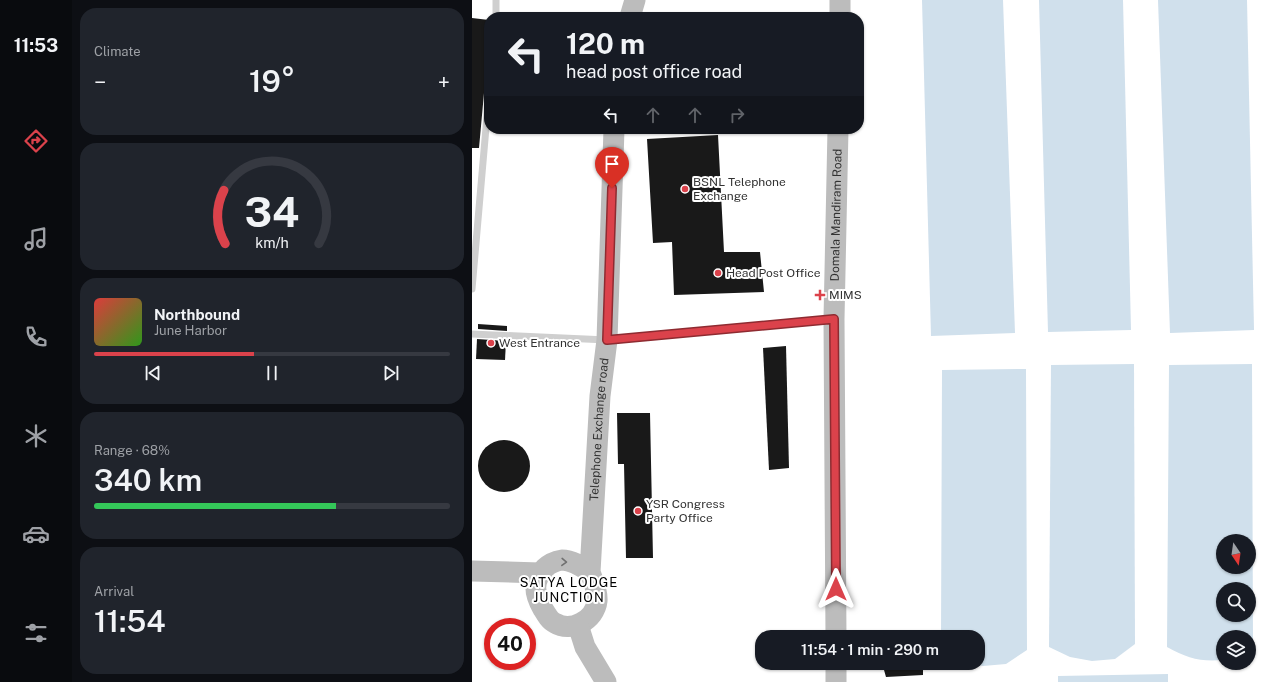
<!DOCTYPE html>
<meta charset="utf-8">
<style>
:root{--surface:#171b24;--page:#20242c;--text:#f1f3f6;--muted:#9ea1a6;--line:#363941;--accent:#db424b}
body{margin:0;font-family:"Public Sans",sans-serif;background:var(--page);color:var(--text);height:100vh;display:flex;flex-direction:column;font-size:15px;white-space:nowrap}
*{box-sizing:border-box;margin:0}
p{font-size:13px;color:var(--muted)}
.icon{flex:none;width:22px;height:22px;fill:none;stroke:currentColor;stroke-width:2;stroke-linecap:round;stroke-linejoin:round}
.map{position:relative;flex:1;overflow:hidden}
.sheet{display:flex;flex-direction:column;gap:8px;padding:8px;background:#0d0f14;width:400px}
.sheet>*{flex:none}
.guide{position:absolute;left:12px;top:12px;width:380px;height:122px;border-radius:16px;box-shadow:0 1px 3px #0004;background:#171b24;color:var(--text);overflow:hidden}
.needle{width:26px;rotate:167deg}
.fabs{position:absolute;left:744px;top:534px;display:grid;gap:8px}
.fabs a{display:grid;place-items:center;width:40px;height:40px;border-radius:50%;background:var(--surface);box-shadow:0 1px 3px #0004;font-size:20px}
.speed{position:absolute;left:12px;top:618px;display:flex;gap:8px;font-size:20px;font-weight:700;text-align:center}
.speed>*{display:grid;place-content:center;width:52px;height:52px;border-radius:50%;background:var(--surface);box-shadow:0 1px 3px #0004;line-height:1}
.speed .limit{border:6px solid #d22;background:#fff;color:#111}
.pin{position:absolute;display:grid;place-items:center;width:34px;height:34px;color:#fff;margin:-41px -17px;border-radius:50% 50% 50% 0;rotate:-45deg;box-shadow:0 0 4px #0007}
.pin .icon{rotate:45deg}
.me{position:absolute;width:44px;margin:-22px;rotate:0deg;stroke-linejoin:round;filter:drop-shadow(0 0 3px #0008)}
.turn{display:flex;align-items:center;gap:14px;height:84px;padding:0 16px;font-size:18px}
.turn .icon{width:52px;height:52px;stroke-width:2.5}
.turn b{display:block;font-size:28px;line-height:34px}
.lanes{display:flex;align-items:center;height:38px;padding:0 16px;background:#0003;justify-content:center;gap:20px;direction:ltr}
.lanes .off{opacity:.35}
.big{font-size:30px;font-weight:600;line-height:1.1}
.sheet .tile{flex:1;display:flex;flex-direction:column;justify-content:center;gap:6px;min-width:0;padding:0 14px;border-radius:16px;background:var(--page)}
.sheet .dial{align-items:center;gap:0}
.dial svg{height:104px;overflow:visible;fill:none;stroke:var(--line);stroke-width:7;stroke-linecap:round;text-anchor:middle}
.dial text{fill:var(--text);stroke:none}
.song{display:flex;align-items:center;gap:12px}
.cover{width:48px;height:48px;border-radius:6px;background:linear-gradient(135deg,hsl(0 70% 55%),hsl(110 70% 35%))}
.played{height:4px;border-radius:2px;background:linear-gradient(90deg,var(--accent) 45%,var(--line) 45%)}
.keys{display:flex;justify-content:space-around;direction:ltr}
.heat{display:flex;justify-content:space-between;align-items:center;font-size:22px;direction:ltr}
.charge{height:6px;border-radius:3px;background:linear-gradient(90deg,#34c759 68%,var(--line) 0)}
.trip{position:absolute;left:283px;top:630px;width:230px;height:40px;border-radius:16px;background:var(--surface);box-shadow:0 1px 3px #0004;font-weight:600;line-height:40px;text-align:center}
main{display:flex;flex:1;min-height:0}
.dock{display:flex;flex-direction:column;width:72px;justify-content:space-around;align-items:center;background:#090b0e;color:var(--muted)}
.dock .icon{width:28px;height:28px}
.dock .on{color:var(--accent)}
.dock b{font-size:18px;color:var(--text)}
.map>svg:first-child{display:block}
.water{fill:#d0e0ec;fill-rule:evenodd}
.building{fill:#191919}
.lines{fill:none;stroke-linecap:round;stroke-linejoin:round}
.lane{stroke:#cfcfcf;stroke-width:7}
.secondary{stroke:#bcbcbc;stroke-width:21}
.oneway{stroke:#707070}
.route-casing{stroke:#8e2b31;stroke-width:10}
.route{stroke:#db424b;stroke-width:7}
.poi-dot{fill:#db424b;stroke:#fff;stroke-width:1.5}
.labels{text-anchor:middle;stroke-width:4;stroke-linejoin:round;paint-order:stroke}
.poi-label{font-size:12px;fill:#323232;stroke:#fff;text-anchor:start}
.street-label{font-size:12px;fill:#323232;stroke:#fff}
.neighbourhood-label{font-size:13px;letter-spacing:1px;fill:#000;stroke:#fff}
</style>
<main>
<nav class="dock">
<b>11:53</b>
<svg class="icon on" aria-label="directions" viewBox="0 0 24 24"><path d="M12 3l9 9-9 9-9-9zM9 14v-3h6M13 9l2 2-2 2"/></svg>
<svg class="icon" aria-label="music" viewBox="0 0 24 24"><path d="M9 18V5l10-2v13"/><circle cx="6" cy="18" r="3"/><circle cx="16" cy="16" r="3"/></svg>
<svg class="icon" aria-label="phone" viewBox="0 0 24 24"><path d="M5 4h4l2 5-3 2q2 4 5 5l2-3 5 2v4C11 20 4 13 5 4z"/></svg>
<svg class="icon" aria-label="climate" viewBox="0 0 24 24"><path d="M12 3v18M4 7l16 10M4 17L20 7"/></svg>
<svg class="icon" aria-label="car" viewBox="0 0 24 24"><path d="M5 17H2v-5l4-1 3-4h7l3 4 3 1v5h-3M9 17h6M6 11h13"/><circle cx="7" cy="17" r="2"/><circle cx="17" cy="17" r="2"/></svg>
<svg class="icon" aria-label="filters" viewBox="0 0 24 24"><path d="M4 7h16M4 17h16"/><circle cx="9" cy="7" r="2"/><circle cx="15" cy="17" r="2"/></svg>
</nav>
<section class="sheet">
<div class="tile"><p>Climate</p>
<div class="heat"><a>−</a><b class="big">19°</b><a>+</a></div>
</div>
<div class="tile dial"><svg viewBox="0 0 100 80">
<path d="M14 69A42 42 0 1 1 86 69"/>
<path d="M14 69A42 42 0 0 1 13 28" stroke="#db424b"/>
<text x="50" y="56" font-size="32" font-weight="700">34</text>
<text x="50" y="72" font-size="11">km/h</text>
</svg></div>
<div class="tile">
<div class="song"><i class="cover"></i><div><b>Northbound</b><p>June Harbor</p></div></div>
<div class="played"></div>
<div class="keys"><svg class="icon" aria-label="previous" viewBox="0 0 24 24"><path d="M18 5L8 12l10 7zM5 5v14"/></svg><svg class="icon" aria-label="pause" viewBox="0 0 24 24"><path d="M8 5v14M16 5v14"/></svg><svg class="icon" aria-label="next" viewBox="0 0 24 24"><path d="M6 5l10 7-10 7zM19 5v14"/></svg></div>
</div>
<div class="tile"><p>Range · 68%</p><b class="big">340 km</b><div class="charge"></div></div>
<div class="tile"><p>Arrival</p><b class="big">11:54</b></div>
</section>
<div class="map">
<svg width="796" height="682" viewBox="0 0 796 682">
<rect width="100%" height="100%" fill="#fff"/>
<g class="water">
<path d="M 450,0 L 531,0 L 543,333 L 459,336 Z"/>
<path d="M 567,0 L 651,0 L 659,330 L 576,332 Z"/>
<path d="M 686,0 L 775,0 L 782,330 L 698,333 Z"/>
<path d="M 662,364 L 663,644 L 643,659 L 620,661 L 598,657 L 577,647 L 579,365 Z"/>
<path d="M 780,364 L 781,645 L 777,648 L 777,637 L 751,637 L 751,660 C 728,662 715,658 695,647 L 697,365 ZM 751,541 L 777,541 L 777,567 L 751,567 ZM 751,589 L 777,589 L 777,615 L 751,615 Z"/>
<path d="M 554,369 L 555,650 L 534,664 L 511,666 L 493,663 L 506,663 L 506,637 L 469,637 L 470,370 Z"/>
<path d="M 696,674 L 696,682 L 586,682 L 586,676 Z"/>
</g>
<g class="building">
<path d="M 0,18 L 17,20 L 17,64 L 14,89 L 12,93 L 7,148 L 0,148 Z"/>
<path d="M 246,135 L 252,252 L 288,252 L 292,292 L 202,295 L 200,242 L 181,243 L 175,139 Z"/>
<path d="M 6,324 L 35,326 L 35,331 L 6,329 Z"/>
<path d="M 5,339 L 34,341 L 33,360 L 4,359 Z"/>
<path d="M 314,346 L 317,468 L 297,470 L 291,348 Z"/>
<path d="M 145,413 L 178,413 L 181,558 L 154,558 L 152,464 L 146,464 Z"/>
<circle cx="32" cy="466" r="26"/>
<path d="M 410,663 L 451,663 L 451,675 L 414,677 Z"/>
</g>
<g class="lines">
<g class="lane">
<path d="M 24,0 L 24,17"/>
<path d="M 0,289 L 17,93"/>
<path d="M 0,334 L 135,340 L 360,319"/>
</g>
<g class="secondary">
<path d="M 158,17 L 163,0"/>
<path d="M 368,17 L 368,0"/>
<path d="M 0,571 L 68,573"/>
<path id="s1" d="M 118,572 C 109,566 100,560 90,560 C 84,561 77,564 73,568 C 60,581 62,594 71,609 C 74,614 78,621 83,623 C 99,633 123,620 125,601 C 126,591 121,581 118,572 L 128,396 L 135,340 L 142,129"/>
<path d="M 106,625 L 113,647 L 134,682"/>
<path id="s2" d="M 364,637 L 362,319 L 366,129"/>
<path d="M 364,663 L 364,682"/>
</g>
</g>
<defs><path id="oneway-chevron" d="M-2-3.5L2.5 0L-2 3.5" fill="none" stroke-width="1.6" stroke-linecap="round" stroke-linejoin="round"/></defs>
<use class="oneway" href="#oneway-chevron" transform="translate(92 562) rotate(2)"/>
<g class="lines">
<defs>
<path id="route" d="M 140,188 L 135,340 L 362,319 L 364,589"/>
</defs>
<use href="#route" class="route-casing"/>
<use href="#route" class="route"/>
</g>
<g class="poi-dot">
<circle cx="213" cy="189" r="4"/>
<circle cx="246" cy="273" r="4"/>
<path d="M346 289h4v4h4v4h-4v4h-4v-4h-4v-4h4z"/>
<circle cx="19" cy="343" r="4"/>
<circle cx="166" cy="511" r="4"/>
</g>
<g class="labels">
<g class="poi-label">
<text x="221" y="186">BSNL Telephone<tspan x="221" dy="14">Exchange</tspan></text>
<text x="254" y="277">Head Post Office</text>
<text x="357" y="299">MIMS</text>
<text x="27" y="347">West Entrance</text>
<text x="174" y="508">YSR Congress<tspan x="174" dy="14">Party Office</tspan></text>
</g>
<g class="street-label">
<text dy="4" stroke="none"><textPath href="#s2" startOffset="422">Domala Mandiram Road</textPath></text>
<text dy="4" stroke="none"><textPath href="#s1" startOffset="342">Telephone Exchange road</textPath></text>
</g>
<g class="neighbourhood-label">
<text x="97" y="587">SATYA LODGE<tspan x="97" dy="15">JUNCTION</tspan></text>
</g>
</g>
</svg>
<div class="fabs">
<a><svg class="needle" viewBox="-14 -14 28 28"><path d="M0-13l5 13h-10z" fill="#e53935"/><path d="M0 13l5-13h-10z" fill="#9ea1a6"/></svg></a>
<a><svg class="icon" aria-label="search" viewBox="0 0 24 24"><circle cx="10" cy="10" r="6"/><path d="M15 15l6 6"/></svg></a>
<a><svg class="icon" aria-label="layers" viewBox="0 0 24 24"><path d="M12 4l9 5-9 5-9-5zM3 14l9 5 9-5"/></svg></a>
</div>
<div class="speed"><div class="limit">40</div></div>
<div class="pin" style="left:140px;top:188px;background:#d93025"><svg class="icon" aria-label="arrive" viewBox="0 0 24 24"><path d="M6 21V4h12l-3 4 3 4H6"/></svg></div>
<svg class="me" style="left:364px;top:589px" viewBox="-20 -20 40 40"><path d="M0-17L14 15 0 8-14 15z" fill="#db424b" stroke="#fff" stroke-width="4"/></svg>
<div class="trip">11:54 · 1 min · 290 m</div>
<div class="guide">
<div class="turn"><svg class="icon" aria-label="left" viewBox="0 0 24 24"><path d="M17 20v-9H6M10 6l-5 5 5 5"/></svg><div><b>120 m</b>head post office road</div></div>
<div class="lanes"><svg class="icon" aria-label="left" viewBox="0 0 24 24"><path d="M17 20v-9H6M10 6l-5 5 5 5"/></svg><svg class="icon off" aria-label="ahead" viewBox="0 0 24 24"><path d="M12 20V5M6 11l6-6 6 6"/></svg><svg class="icon off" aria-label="ahead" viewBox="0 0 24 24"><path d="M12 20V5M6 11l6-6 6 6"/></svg><svg class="icon off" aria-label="right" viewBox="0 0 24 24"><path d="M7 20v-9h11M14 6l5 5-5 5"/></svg></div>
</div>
</div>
</main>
